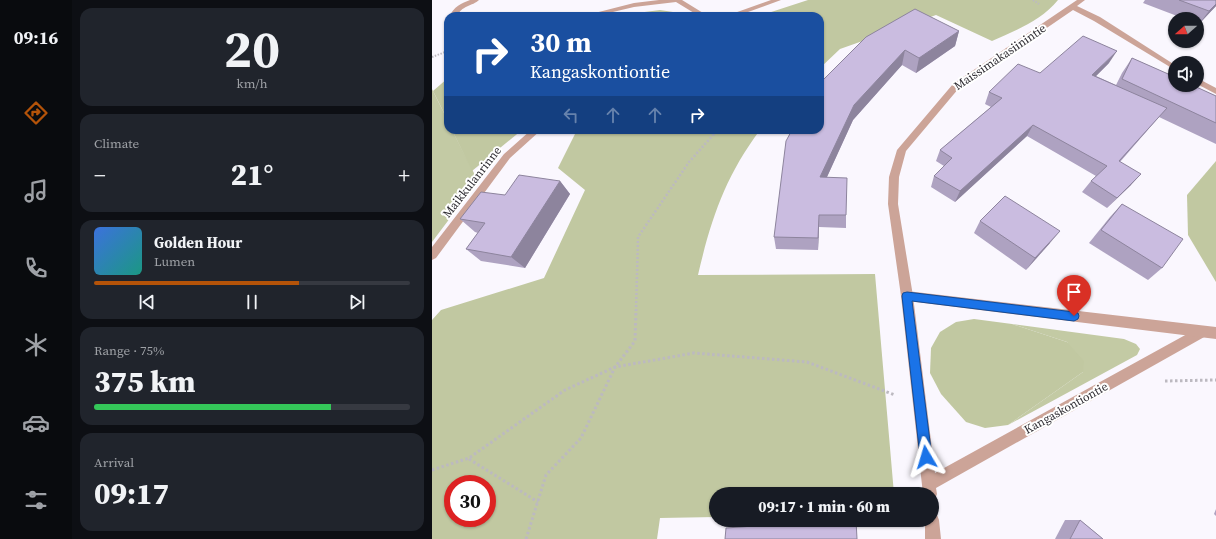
<!DOCTYPE html>
<meta charset="utf-8">
<style>
:root{--surface:#171b24;--page:#20242c;--text:#f1f3f6;--muted:#9ea1a6;--line:#363941;--accent:#b45309}
body{margin:0;font-family:"Source Serif 4",serif;background:var(--page);color:var(--text);height:100vh;display:flex;flex-direction:column;font-size:15px;white-space:nowrap}
*{box-sizing:border-box;margin:0}
p{font-size:13px;color:var(--muted)}
.icon{flex:none;width:22px;height:22px;fill:none;stroke:currentColor;stroke-width:2;stroke-linecap:round;stroke-linejoin:round}
.map{position:relative;flex:1;overflow:hidden}
.panel{display:flex;flex-direction:column;gap:8px;padding:8px;background:#0d0f14;width:360px}
.panel>*{flex:none}
.hud{position:absolute;left:12px;top:12px;width:380px;height:122px;border-radius:12px;box-shadow:0 1px 3px #0004;background:#1a4fa0;color:#fff;overflow:hidden}
.needle{width:26px;rotate:249deg}
.tools{position:absolute;left:736px;top:12px;display:grid;gap:8px}
.tools a{display:grid;place-items:center;width:36px;height:36px;border-radius:50%;background:var(--surface);box-shadow:0 1px 3px #0004;font-size:20px}
.speed{position:absolute;left:12px;top:475px;display:flex;gap:8px;font-size:20px;font-weight:700;text-align:center}
.speed>*{display:grid;place-content:center;width:52px;height:52px;border-radius:50%;background:var(--surface);box-shadow:0 1px 3px #0004;line-height:1}
.speed .limit{border:6px solid #d22;background:#fff;color:#111}
.pin{position:absolute;display:grid;place-items:center;width:34px;height:34px;color:#fff;margin:-41px -17px;border-radius:50% 50% 50% 0;rotate:-45deg;box-shadow:0 0 4px #0007}
.pin .icon{rotate:45deg}
.me{position:absolute;width:44px;margin:-22px;rotate:353deg;stroke-linejoin:round;filter:drop-shadow(0 0 3px #0008)}
.turn{display:flex;align-items:center;gap:14px;height:84px;padding:0 20px;font-size:18px}
.turn .icon{width:52px;height:52px;stroke-width:2.5}
.turn b{display:block;font-size:28px;line-height:34px}
.lanes{display:flex;align-items:center;height:38px;padding:0 20px;background:#0003;justify-content:center;gap:20px;direction:ltr}
.lanes .off{opacity:.35}
.big{font-size:30px;font-weight:800;line-height:1.1}
.panel .card{flex:1;display:flex;flex-direction:column;justify-content:center;gap:6px;min-width:0;padding:0 14px;border-radius:12px;background:var(--page)}
.panel .dial{align-items:center;gap:0}
.dial b{font-size:52px;line-height:1}
.song{display:flex;align-items:center;gap:12px}
.cover{width:48px;height:48px;border-radius:6px;background:linear-gradient(135deg,hsl(220 70% 55%),hsl(170 70% 35%))}
.played{height:4px;border-radius:2px;background:linear-gradient(90deg,var(--accent) 65%,var(--line) 65%)}
.keys{display:flex;justify-content:space-around;direction:ltr}
.heat{display:flex;justify-content:space-between;align-items:center;font-size:22px;direction:ltr}
.charge{height:6px;border-radius:3px;background:linear-gradient(90deg,#34c759 75%,var(--line) 0)}
.trip{position:absolute;left:277px;top:487px;width:230px;height:40px;border-radius:20px;background:var(--surface);box-shadow:0 1px 3px #0004;font-weight:800;line-height:40px;text-align:center}
main{display:flex;flex:1;min-height:0}
.tab-bar{display:flex;flex-direction:column;width:72px;justify-content:space-around;align-items:center;background:#090b0e;color:var(--muted)}
.tab-bar .icon{width:28px;height:28px}
.tab-bar .on{color:var(--accent)}
.tab-bar b{font-size:18px;color:var(--text)}
.map>svg:first-child{display:block}
.green{fill:#c3caa4}
.forest{fill:#c1c8a1;fill-rule:evenodd}
.lines{fill:none;stroke-linecap:round;stroke-linejoin:round}
.path-far2{stroke:#bcb9c0;stroke-width:2;stroke-dasharray:1.5 1.5;stroke-linecap:butt}
.path-far1{stroke:#bcb9c0;stroke-width:2.5;stroke-dasharray:2 2;stroke-linecap:butt}
.path{stroke:#bcb9c0;stroke-width:3;stroke-dasharray:2.5 2.5;stroke-linecap:butt}
.service{fill:#cca498;fill-rule:evenodd}
.minor{fill:#cca498;fill-rule:evenodd}
.tertiary{fill:#cca498;fill-rule:evenodd}
.wall{fill:#aea2c1}
.shaded-wall{fill:#8d849d}
.building{fill:#cabce0;stroke:#8d849d}
.route{fill:#1a73e8;stroke:#114b97}
.labels{text-anchor:middle;stroke-width:4;stroke-linejoin:round;paint-order:stroke}
.street-label{font-size:12px;fill:#2f2d33;stroke:#fff}
</style>
<main>
<nav class="tab-bar">
<b>09:16</b>
<svg class="icon on" aria-label="directions" viewBox="0 0 24 24"><path d="M12 3l9 9-9 9-9-9zM9 14v-3h6M13 9l2 2-2 2"/></svg>
<svg class="icon" aria-label="music" viewBox="0 0 24 24"><path d="M9 18V5l10-2v13"/><circle cx="6" cy="18" r="3"/><circle cx="16" cy="16" r="3"/></svg>
<svg class="icon" aria-label="phone" viewBox="0 0 24 24"><path d="M5 4h4l2 5-3 2q2 4 5 5l2-3 5 2v4C11 20 4 13 5 4z"/></svg>
<svg class="icon" aria-label="climate" viewBox="0 0 24 24"><path d="M12 3v18M4 7l16 10M4 17L20 7"/></svg>
<svg class="icon" aria-label="car" viewBox="0 0 24 24"><path d="M5 17H2v-5l4-1 3-4h7l3 4 3 1v5h-3M9 17h6M6 11h13"/><circle cx="7" cy="17" r="2"/><circle cx="17" cy="17" r="2"/></svg>
<svg class="icon" aria-label="filters" viewBox="0 0 24 24"><path d="M4 7h16M4 17h16"/><circle cx="9" cy="7" r="2"/><circle cx="15" cy="17" r="2"/></svg>
</nav>
<section class="panel">
<div class="card dial"><b>20</b><p>km/h</p></div>
<div class="card"><p>Climate</p>
<div class="heat"><a>−</a><b class="big">21°</b><a>+</a></div>
</div>
<div class="card">
<div class="song"><i class="cover"></i><div><b>Golden Hour</b><p>Lumen</p></div></div>
<div class="played"></div>
<div class="keys"><svg class="icon" aria-label="previous" viewBox="0 0 24 24"><path d="M18 5L8 12l10 7zM5 5v14"/></svg><svg class="icon" aria-label="pause" viewBox="0 0 24 24"><path d="M8 5v14M16 5v14"/></svg><svg class="icon" aria-label="next" viewBox="0 0 24 24"><path d="M6 5l10 7-10 7zM19 5v14"/></svg></div>
</div>
<div class="card"><p>Range · 75%</p><b class="big">375 km</b><div class="charge"></div></div>
<div class="card"><p>Arrival</p><b class="big">09:17</b></div>
</section>
<div class="map">
<svg width="784" height="539" viewBox="0 0 784 539">
<rect width="100%" height="100%" fill="#faf7fe"/>
<g class="green">
<path d="M 0,89 L 16,121 L 16,130 L 20,130 L 46,181 L 0,242 Z"/>
<path d="M 580,324 L 692,339 L 704,344 L 708,349 L 705,355 L 576,425 L 651,372 L 635,342 Z"/>
</g>
<g class="forest">
<path d="M 376,0 L 626,0 C 609,21 584,30 560,41 L 504,15 L 408,49 L 388,68 L 388,16 L 327,16 Z"/>
<path d="M 228,10 L 241,12 L 248,16 L 182,16 Z"/>
<path d="M 16,78 L 16,121 L 1,91 Z"/>
<path d="M 20,130 L 90,130 L 40,171 Z"/>
<path d="M 145,130 L 328,130 C 293,177 279,219 266,275 L 443,274 L 462,494 L 284,494 L 284,517 L 228,518 L 225,539 L 0,539 L 0,320 L 9,310 L 112,278 L 153,190 L 126,168 ZM 21,484 L 55,484 L 55,518 L 21,518 Z"/>
<path d="M 784,161 L 784,282 L 756,235 L 755,195 Z"/>
<path d="M 542,319 L 580,324 L 635,342 L 652,361 L 651,372 L 576,425 L 553,428 L 534,422 L 509,394 L 498,373 L 499,348 L 508,332 L 524,322 Z"/>
</g>
<g class="lines">
<g class="path-far2">
<path d="M 601,0 L 607,4"/>
<path d="M 0,57 L 16,51"/>
<path d="M 281,135 L 286,130"/>
</g>
<path class="path-far1" d="M 204,311 L 206,237 L 257,162 L 282,134"/>
<g class="path">
<path d="M 733,381 L 784,380"/>
<path d="M 37,459 L 106,502"/>
<path d="M 0,470 L 37,458 L 133,390 L 183,367 L 262,353 L 375,362 L 463,395"/>
<path d="M 94,539 L 114,475 L 149,438 L 183,367 L 203,341 L 204,310"/>
</g>
<g class="service">
<path d="M 38,0 L 47,0 C 41,6 28,6 26,16 L 18,16 C 21,7 30,3 38,0 Z"/>
<path d="M 227,0 L 250,0 L 276,16 L 267,16 L 244,2 L 202,7 L 164,16 L 151,16 L 202,3 Z"/>
</g>
<g class="minor">
<path d="M 339,0 L 349,0 L 305,16 L 294,16 Z"/>
<path d="M 645,0 L 653,0 L 645,6 L 668,17 L 743,65 L 743,70 L 662,21 L 641,10 L 527,88 L 474,151 L 467,177 L 466,204 L 481,296 L 503,473 L 766,328 L 770,326 L 774,328 L 776,332 L 774,336 L 504,488 L 505,494 L 503,499 L 500,500 L 500,494 L 491,494 L 469,296 L 456,204 L 457,177 L 465,150 L 521,84 Z"/>
<path d="M 765,78 L 784,88 L 784,94 L 765,84 Z"/>
<path d="M 99,130 L 109,130 L 78,158 L 4,258 L 0,260 L 0,247 L 72,154 Z"/>
<path d="M 500,513 L 505,515 L 507,520 L 509,539 L 493,539 L 493,520 L 500,520 Z"/>
</g>
<path class="tertiary" d="M 475,291 L 784,327 L 784,339 L 475,301 L 471,300 L 469,296 L 471,292 Z"/>
</g>
<g class="wall">
<path d="M 713,0 L 784,0 L 784,6 L 767,24 L 765,24 L 765,19 L 753,19 L 711,3 Z"/>
<path d="M 527,31 L 523,46 L 484,73 L 470,65 L 421,120 L 395,177 L 414,215 L 414,228 L 387,227 L 386,250 L 344,249 L 342,237 L 434,37 Z"/>
<path d="M 700,58 L 784,96 L 784,144 L 727,117 L 688,162 L 699,185 L 675,208 L 650,192 L 659,181 L 664,176 L 595,136 L 523,202 L 499,187 L 502,176 L 512,166 L 504,161 L 508,150 L 559,107 L 553,104 L 557,92 L 677,63 L 664,76 L 684,85 L 690,73 Z"/>
<path d="M 128,181 L 138,194 L 93,268 L 49,261 L 34,249 L 46,233 L 43,232 L 28,219 L 73,195 Z"/>
<path d="M 690,204 L 730,268 L 716,280 L 657,243 L 678,217 Z"/>
<path d="M 548,221 L 618,243 L 594,270 L 542,233 Z"/>
<path d="M 784,509 L 784,516 L 782,514 Z"/>
<path d="M 633,520 L 648,520 L 671,539 L 623,539 Z"/>
</g>
<g class="shaded-wall">
<path d="M 784,4 L 784,6 L 767,24 L 777,11 Z"/>
<path d="M 527,31 L 523,46 L 484,73 L 487,58 Z"/>
<path d="M 473,50 L 470,65 L 421,120 L 389,190 L 388,177 L 422,105 Z"/>
<path d="M 685,51 L 677,63 L 653,87 L 660,75 Z"/>
<path d="M 735,108 L 725,119 L 678,172 L 687,161 Z"/>
<path d="M 601,125 L 595,136 L 523,202 L 528,191 Z"/>
<path d="M 709,174 L 699,185 L 675,208 Z"/>
<path d="M 128,181 L 138,194 L 93,268 L 79,257 Z"/>
<path d="M 387,215 L 387,227 L 386,250 L 386,238 Z"/>
<path d="M 628,231 L 618,243 L 594,270 L 603,258 Z"/>
</g>
<g class="building">
<path d="M 747,0 L 784,0 L 784,4 L 777,11 Z"/>
<path d="M 483,9 L 527,31 L 487,58 L 473,50 L 422,105 L 388,177 L 415,178 L 414,215 L 387,215 L 386,238 L 342,237 L 354,141 L 360,130 L 388,130 L 388,83 L 434,37 Z"/>
<path d="M 651,36 L 685,51 L 660,75 L 735,108 L 687,161 L 709,174 L 685,198 L 659,181 L 675,166 L 601,125 L 528,191 L 502,176 L 520,158 L 508,150 L 570,98 L 557,92 L 586,64 L 608,73 Z"/>
<path d="M 700,58 L 743,77 L 743,85 L 760,85 L 784,96 L 784,123 L 690,79 Z"/>
<path d="M 87,175 L 128,181 L 79,257 L 34,249 L 53,223 L 28,219 L 49,192 L 73,195 Z"/>
<path d="M 573,196 L 628,231 L 603,258 L 548,221 Z"/>
<path d="M 690,204 L 751,239 L 730,268 L 669,230 Z"/>
<path d="M 407,520 L 424,520 L 425,539 L 293,539 L 294,528 Z"/>
<path d="M 648,520 L 671,539 L 638,539 Z"/>
</g>
<path class="route" d="M 475,292 L 642,312 L 646,313 L 647,316 L 646,319 L 642,321 L 480,301 L 500,457 L 498,461 L 494,463 L 490,461 L 488,457 L 470,296 L 471,293 Z"/>
<g class="labels">
<g class="street-label">
<text transform="translate(568 57) rotate(-34)" y="4">Maissimakasiinintie</text>
<text transform="translate(40 182) rotate(-52)" y="4">Maikkulanrinne</text>
<text transform="translate(634 408) rotate(-29)" y="4">Kangaskontiontie</text>
</g>
</g>
</svg>
<div class="tools">
<a><svg class="needle" viewBox="-14 -14 28 28"><path d="M0-13l5 13h-10z" fill="#e53935"/><path d="M0 13l5-13h-10z" fill="#9ea1a6"/></svg></a>
<a><svg class="icon" aria-label="sound" viewBox="0 0 24 24"><path d="M4 9h4l5-4v14l-5-4H4zM17 9q2 3 0 6"/></svg></a>
</div>
<div class="speed"><div class="limit">30</div></div>
<div class="pin" style="left:642px;top:316px;background:#d93025"><svg class="icon" aria-label="arrive" viewBox="0 0 24 24"><path d="M6 21V4h12l-3 4 3 4H6"/></svg></div>
<svg class="me" style="left:494px;top:457px" viewBox="-20 -20 40 40"><path d="M0-17L14 15 0 8-14 15z" fill="#1a73e8" stroke="#fff" stroke-width="4"/></svg>
<div class="trip">09:17 · 1 min · 60 m</div>
<div class="hud">
<div class="turn"><svg class="icon" aria-label="right" viewBox="0 0 24 24"><path d="M7 20v-9h11M14 6l5 5-5 5"/></svg><div><b>30 m</b>Kangaskontiontie</div></div>
<div class="lanes"><svg class="icon off" aria-label="left" viewBox="0 0 24 24"><path d="M17 20v-9H6M10 6l-5 5 5 5"/></svg><svg class="icon off" aria-label="ahead" viewBox="0 0 24 24"><path d="M12 20V5M6 11l6-6 6 6"/></svg><svg class="icon off" aria-label="ahead" viewBox="0 0 24 24"><path d="M12 20V5M6 11l6-6 6 6"/></svg><svg class="icon" aria-label="right" viewBox="0 0 24 24"><path d="M7 20v-9h11M14 6l5 5-5 5"/></svg></div>
</div>
</div>
</main>
